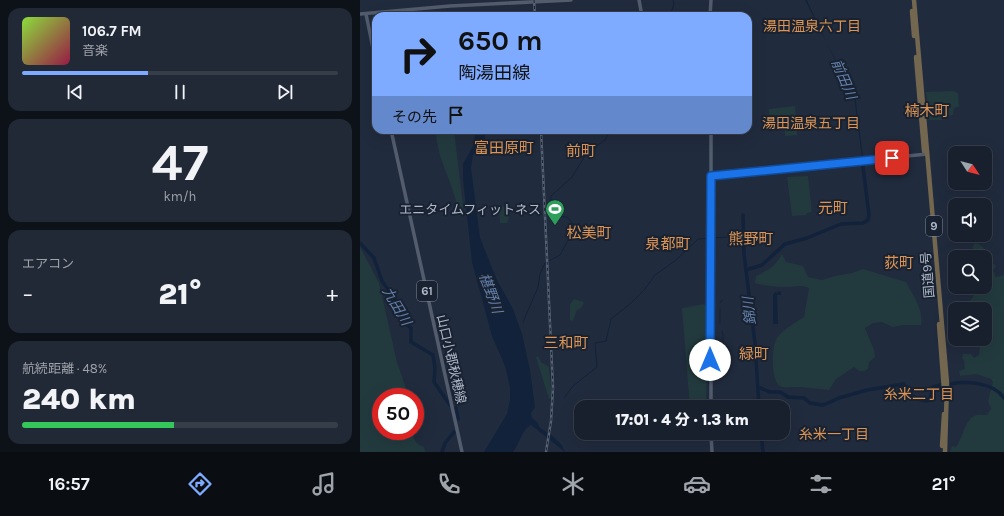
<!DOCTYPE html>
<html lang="ja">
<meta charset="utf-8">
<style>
:root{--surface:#18202e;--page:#212836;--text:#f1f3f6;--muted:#9fa3aa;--line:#363e4a;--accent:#7eabff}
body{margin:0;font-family:Karla,"Noto Sans JP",sans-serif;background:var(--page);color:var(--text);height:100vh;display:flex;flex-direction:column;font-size:15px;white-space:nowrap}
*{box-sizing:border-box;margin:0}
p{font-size:13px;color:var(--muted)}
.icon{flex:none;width:22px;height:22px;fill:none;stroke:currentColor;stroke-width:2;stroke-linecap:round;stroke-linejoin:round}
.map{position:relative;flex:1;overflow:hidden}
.panel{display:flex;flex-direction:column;gap:8px;padding:8px;background:#0d1219;width:360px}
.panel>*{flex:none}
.banner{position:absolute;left:12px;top:12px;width:380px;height:122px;border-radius:12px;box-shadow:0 4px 16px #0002,0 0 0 1px var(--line);background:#7eabff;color:#111;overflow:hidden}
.needle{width:26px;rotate:126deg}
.tools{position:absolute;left:588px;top:146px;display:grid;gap:8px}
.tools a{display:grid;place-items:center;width:44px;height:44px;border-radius:8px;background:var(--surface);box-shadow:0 4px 16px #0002,0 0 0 1px var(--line);font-size:20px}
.speed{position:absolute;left:12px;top:388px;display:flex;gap:8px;font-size:20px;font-weight:700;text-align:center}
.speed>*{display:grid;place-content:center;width:52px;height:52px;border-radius:50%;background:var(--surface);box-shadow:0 4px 16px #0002,0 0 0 1px var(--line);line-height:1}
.speed .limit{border:6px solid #d22;background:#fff;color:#111}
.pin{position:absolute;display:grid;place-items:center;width:34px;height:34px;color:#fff;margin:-17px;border-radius:8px;box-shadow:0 2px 6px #0006}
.me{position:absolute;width:44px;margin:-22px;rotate:0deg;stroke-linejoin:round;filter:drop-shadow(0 0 3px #0008)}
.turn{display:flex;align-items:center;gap:14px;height:84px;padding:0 20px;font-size:18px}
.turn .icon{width:52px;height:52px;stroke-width:2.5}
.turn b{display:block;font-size:28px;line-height:34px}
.then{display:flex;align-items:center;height:38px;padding:0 20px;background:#0003;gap:8px;font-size:15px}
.big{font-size:30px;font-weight:800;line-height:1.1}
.panel .tile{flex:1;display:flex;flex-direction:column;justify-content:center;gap:6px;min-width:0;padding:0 14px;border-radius:12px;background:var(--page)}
.panel .dial{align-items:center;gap:0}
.dial b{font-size:52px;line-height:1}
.song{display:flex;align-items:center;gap:12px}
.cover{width:48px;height:48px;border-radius:6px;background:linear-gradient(135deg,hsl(90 70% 55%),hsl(340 70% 35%))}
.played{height:4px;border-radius:2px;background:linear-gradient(90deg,var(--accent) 40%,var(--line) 40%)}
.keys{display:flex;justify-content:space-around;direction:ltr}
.heat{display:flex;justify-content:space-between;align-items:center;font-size:22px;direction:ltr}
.charge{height:6px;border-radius:3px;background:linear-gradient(90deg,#34c759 48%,var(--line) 0)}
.trip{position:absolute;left:214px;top:400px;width:216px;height:40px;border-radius:12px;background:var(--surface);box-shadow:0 4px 16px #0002,0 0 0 1px var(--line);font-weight:800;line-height:40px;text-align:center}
.menu{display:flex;height:64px;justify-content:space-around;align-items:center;background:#0a0d12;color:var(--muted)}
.menu .icon{width:28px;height:28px}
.menu .selected{color:var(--accent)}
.menu b{font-size:18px;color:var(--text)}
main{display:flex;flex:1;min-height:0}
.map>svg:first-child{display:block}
.green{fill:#223a3e}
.water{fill:#12223b}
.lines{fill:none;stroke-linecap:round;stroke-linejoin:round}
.stream{stroke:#12223b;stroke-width:1}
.river{stroke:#12223b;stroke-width:3.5}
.major{stroke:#525c6d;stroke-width:3.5}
.highway{stroke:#746750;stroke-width:4.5}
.rail-casing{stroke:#556174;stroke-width:2.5}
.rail{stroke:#192231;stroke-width:1;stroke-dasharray:3;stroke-linecap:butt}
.route-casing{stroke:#114b97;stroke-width:10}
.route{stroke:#1a73e8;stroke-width:7}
.labels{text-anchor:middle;stroke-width:4;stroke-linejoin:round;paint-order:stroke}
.shield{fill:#192231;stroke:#828b9b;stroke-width:1}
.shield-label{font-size:12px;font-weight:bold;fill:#afb8c9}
.poi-label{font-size:13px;fill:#afb8c9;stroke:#192231;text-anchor:end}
.street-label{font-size:13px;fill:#afb8c9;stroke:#192231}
.neighbourhood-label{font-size:14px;fill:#de9554;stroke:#192231}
.water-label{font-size:14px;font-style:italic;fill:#6480ab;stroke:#192231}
.quarter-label{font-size:15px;fill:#de9554;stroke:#192231}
</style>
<main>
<section class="panel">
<div class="tile">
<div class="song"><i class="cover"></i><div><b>106.7 FM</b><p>音楽</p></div></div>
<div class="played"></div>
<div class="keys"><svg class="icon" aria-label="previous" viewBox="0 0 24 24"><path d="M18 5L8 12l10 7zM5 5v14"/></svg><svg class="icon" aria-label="pause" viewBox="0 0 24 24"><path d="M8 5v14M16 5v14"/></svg><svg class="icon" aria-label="next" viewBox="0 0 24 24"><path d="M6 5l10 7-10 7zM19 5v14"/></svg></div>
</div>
<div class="tile dial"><b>47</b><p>km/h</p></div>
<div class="tile"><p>エアコン</p>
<div class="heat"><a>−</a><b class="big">21°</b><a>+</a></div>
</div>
<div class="tile"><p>航続距離 · 48%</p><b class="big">240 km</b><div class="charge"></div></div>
</section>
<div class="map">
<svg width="644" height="452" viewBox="0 0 644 452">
<rect width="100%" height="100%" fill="#202b3d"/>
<g class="green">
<path d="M 593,91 L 598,93 L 599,107 L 594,108 L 593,115 L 582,117 L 582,120 L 569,120 L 566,92 Z"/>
<path d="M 435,106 L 437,135 L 425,136 L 425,130 L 410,130 L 409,109 Z"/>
<path d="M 76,130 L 94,130 L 104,215 L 99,216 C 96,186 76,160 76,130 Z"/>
<path d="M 448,176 L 452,212 L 447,213 L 446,215 L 432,216 L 427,177 Z"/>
<path d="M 139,206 L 149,207 L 149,217 L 147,223 L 140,223 Z"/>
<path d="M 615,243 C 628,247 622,252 629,259 C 631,262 634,264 636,266 L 633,270 L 636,277 L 644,275 L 644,452 L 590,452 L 592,446 L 596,447 C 602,440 605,420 614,416 C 617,414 623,415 627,415 L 631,409 L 628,401 L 633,382 L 631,379 L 616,374 L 600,376 L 599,371 L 605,369 L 604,361 L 602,358 L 603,354 L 611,354 L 614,358 L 619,355 L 620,346 L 615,339 L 625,339 L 625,309 L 600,309 L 607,305 L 620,287 L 625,287 L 625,257 L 617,257 L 618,250 L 612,248 Z"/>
<path d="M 0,247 L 19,283 L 37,362 L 49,397 L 21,397 L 21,431 L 53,431 C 54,440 55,444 64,447 L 65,452 L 0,452 Z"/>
<path d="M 422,254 L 426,262 L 443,266 L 448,277 L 462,280 L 475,276 L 492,273 L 503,269 L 546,282 C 553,295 564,310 561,325 L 543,325 L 533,327 L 522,322 L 513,323 L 505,328 L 514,350 L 515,357 L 509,362 L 508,369 L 504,371 L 499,371 L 494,367 L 476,379 L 469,390 C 458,389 446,387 435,387 C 431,387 426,388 422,387 C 410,384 411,347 417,338 C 423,329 435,323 444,317 L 449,288 C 440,284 436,287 427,287 C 417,287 405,286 395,283 L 396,276 C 411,268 413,269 422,254 Z"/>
<path d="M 214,299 L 224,302 L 221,308 L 217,310 L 213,321 L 210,320 L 210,304 Z"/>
<path d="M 344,304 L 348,307 L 346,407 L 330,407 L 322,308 Z"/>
<path d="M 178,356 L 181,362 L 189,367 L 192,397 L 189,399 L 176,357 Z"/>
</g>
<g class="water">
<path d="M 445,0 L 447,0 L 450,7 L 474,58 L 495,95 L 503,157 L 502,158 L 494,96 Z"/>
<path d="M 116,130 L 125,130 L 125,139 L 121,146 L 113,155 L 111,168 L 120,238 L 137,280 L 153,309 L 162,334 L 170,370 L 175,407 L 171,413 L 172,418 L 178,423 L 179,427 L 194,437 L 202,445 L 205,452 L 171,425 C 162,429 159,445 153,452 L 124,452 L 147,414 L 150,400 L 150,387 L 145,366 L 132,336 L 112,262 L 103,179 L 103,164 L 113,146 Z"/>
<path d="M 418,291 L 421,292 L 421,295 L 417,295 L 418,324 L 413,324 L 413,295 L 415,292 L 417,293 Z"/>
</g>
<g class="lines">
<g class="stream">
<path d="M 310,16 L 314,4 L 313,0"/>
<path d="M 360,303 L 362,300"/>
<path d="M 360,308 L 360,323"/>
<path d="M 163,322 L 173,299 L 178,287 L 180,274 L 185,263 L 200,255 L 214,229 L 213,224 L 207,217 L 196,216 L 191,201 L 191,196 L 212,177 L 226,154 L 245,140 L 251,130"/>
<path d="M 362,331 L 363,335 L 363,340"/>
<path d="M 362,344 L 365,360"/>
<path d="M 204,398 L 213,386 L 237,367 L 235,343 L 246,341 L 251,319 L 271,303 L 285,289 L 295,275 L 316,260 L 338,239 L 382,236 L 384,233"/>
</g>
<g class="river">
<path d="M 383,215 L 384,254 L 395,343 L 399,407"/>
<path d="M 0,243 L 14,258 L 22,281 L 38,304 L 46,324 L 51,328 L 51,342 L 73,355 L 75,368 L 74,382 L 90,405"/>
<path d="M 386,270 L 402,265 L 425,244 L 447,238 L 481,224 L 503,223 L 508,220 L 509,215 L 502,159"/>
<path d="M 590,384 C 607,381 633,382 644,398"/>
<path d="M 398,387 L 410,392 L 420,392 L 428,397 L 444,398 L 450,403 L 462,405 L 466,404 L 479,398 L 507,390 L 544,384"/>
<path d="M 547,387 L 550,395 L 561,400 L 567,401 L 570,399 L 573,387 L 580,385"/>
<path d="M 96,408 L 98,419"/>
<path d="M 401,433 L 403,452"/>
<path d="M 82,452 L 85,443 L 94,432"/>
</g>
<g class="major">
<path d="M 279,0 L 282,16"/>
<path d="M 0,14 L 90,6 L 211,0"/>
<path d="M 6,14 L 16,63"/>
<path d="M 350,16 L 351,0"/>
<path d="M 31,130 L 102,452"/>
<path d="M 351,130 L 351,407"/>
<path d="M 351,176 L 567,154"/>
<path d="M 351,433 L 352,452"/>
</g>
<g class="highway">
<path d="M 554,0 L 587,383 L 585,452"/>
<path d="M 552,11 L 554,36"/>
<path d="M 556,57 L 564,151"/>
<path d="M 579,324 L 584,390"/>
<path d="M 582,446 L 584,414"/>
</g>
<defs>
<g id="rail">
<path d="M 174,0 L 175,16"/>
<path d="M 181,130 L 193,388 L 191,421 L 186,452"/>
</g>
</defs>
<use href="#rail" class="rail-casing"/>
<use href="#rail" class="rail"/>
</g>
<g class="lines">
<defs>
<path id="route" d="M 350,360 L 351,176 L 532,158"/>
</defs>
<use href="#route" class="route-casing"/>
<use href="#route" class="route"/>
</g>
<defs>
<symbol id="stadium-pin" viewBox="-11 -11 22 30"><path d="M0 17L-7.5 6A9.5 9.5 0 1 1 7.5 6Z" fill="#2e9e5b" stroke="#192231"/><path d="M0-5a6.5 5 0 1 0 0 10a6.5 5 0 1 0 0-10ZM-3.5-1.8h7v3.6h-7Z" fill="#fff"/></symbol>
</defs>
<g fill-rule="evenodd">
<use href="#stadium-pin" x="184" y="198" width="22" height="30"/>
</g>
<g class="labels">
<g class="shield">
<rect x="566" y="216" width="16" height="20" rx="3"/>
<rect x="57" y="281" width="20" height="20" rx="3"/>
</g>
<g class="shield-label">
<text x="574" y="230">9</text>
<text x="67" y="295">61</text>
</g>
<g class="poi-label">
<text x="181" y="214">エニタイムフィットネス</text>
</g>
<g class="street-label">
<text transform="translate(567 275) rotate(-95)" y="5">国道9号</text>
<text transform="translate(92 359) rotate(77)" y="5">山口小郡秋穂線</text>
</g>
<g class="neighbourhood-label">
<text x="452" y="31">湯田温泉六丁目</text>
<text x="451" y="128">湯田温泉五丁目</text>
<text x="559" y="399">糸米二丁目</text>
<text x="474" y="439">糸米一丁目</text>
</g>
<g class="water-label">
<text transform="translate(484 79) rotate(67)" y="5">前田川</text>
<text transform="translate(131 293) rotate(70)" y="5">椹野川</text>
<text transform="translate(37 306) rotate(59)" y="5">九田川</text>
<text transform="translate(389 311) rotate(-96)" y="5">錦川</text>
</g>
<g class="quarter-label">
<text x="567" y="116">楠木町</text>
<text x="144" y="153">富田原町</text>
<text x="221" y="156">前町</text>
<text x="473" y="213">元町</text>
<text x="229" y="238">松美町</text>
<text x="391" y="244">熊野町</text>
<text x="308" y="249">泉都町</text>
<text x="539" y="268">荻町</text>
<text x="206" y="348">三和町</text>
<text x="394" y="359">緑町</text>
</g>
</g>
</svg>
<div class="tools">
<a><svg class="needle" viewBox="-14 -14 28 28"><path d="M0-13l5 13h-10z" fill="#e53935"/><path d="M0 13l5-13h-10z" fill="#9fa3aa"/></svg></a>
<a><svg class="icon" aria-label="sound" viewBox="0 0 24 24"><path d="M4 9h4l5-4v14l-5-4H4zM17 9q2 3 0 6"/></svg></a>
<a><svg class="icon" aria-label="search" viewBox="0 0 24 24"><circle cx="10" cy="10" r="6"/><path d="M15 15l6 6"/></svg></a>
<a><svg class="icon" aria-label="layers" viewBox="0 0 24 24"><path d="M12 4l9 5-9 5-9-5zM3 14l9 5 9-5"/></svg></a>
</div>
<div class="speed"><div class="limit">50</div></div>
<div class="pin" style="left:532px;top:158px;background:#d93025"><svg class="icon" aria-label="arrive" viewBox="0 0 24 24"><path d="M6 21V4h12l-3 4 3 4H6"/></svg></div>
<svg class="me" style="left:350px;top:360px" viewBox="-20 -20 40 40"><circle r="19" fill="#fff"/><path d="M0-13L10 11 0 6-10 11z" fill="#1a73e8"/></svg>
<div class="trip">17:01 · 4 分 · 1.3 km</div>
<div class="banner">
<div class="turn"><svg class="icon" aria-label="right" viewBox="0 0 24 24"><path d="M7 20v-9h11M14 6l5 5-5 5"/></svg><div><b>650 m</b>陶湯田線</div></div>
<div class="then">その先<svg class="icon" aria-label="arrive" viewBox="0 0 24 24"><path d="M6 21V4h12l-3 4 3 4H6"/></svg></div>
</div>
</div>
</main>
<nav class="menu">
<b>16:57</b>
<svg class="icon selected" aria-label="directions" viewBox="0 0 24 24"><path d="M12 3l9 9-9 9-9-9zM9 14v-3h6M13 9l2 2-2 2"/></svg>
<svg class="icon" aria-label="music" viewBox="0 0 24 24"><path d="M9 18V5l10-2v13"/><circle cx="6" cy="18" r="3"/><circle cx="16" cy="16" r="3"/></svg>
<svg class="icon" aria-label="phone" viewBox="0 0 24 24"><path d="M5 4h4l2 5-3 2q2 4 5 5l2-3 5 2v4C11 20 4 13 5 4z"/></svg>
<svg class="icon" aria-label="climate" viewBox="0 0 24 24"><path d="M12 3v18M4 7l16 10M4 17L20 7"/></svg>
<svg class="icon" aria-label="car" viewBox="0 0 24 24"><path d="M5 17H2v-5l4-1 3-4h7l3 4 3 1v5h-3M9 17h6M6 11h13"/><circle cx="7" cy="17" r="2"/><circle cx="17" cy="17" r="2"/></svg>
<svg class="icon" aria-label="filters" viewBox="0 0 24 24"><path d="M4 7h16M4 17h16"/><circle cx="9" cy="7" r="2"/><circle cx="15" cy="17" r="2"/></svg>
<b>21°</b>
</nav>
